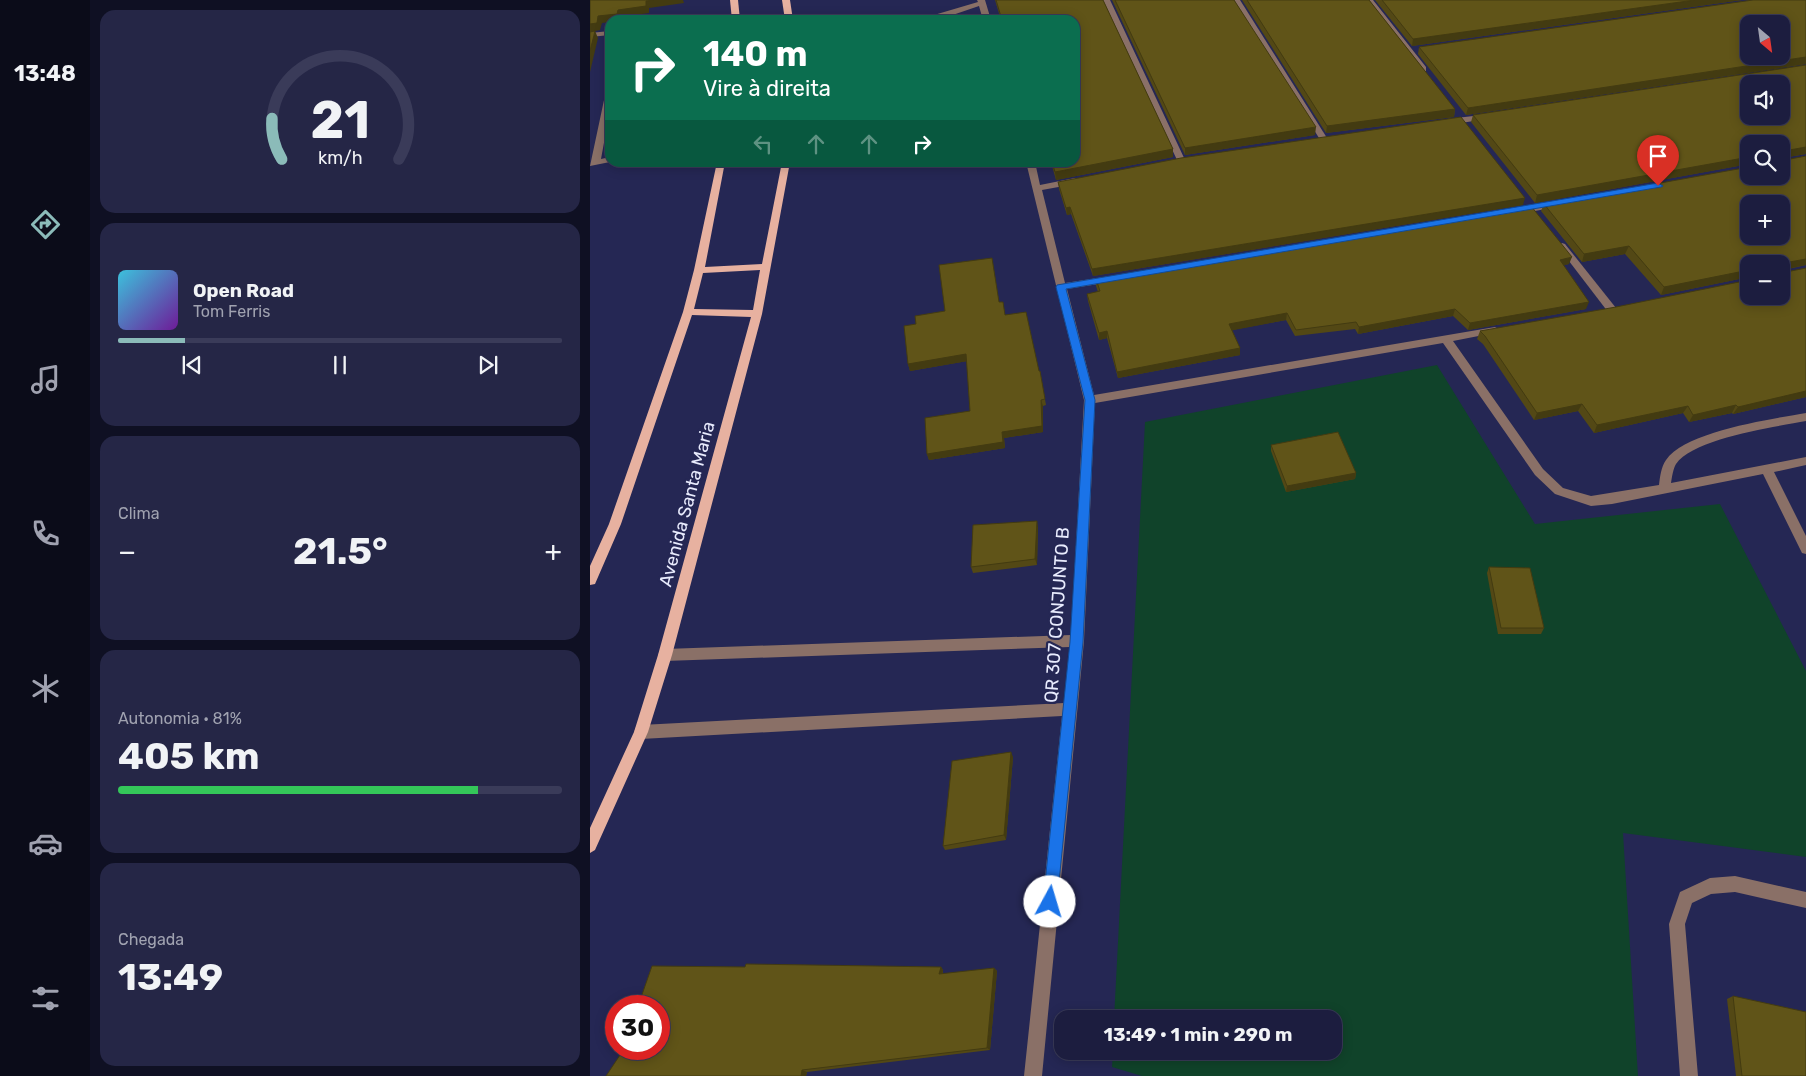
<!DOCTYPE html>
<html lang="pt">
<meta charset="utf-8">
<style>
:root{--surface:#1c1d3f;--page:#252646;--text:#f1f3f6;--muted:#a0a2b0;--line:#3a3b59;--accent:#8bbbb9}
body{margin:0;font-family:Rubik,sans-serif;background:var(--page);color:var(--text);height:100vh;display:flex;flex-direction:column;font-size:19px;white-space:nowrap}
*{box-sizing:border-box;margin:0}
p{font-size:16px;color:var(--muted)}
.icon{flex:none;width:28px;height:28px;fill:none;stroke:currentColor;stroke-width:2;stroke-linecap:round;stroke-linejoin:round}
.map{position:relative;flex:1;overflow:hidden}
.details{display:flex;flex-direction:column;gap:10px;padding:10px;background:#0f1023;width:500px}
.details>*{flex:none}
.guide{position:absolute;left:15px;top:15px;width:475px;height:152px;border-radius:15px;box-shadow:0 2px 12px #0003,0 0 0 1px var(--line);background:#0b6e4f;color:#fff;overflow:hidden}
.needle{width:32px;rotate:151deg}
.buttons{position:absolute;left:1150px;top:15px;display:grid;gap:10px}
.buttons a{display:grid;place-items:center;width:50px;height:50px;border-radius:10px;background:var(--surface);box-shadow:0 2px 12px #0003,0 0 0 1px var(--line);font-size:25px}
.speed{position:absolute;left:15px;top:995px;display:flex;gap:10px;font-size:25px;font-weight:700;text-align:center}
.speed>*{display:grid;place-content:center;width:65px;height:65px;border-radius:50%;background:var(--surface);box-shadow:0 2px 12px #0003,0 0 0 1px var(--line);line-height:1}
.speed .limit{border:8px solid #d22;background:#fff;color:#111}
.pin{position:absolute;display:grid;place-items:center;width:42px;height:42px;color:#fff;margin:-51px -21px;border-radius:50% 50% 50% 0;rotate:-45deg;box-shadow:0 0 5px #0007}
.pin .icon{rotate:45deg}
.me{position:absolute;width:55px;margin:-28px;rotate:6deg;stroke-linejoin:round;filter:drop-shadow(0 0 4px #0008)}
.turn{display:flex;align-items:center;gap:18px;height:105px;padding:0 15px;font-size:22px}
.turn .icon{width:65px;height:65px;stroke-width:2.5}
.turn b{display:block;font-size:35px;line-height:42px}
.lanes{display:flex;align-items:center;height:48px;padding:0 15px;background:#0003;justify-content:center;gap:25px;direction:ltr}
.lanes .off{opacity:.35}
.big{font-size:38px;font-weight:700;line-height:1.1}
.details .widget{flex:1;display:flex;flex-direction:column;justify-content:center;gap:8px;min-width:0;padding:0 18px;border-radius:15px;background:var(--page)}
.details .dial{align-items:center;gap:0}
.dial svg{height:130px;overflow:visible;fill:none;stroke:var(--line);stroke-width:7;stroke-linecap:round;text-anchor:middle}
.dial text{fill:var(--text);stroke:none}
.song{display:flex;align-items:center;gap:15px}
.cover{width:60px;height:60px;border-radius:8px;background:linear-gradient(135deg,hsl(190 70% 55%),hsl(280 70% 35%))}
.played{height:5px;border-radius:2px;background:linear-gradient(90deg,var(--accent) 15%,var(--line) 15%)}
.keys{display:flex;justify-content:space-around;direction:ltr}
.heat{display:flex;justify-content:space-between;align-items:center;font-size:28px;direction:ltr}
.charge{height:8px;border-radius:4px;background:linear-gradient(90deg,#34c759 81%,var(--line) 0)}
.trip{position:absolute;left:464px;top:1010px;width:288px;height:50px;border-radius:15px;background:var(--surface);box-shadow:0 2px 12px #0003,0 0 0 1px var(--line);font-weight:700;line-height:50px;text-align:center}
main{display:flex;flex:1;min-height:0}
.dock{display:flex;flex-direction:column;width:90px;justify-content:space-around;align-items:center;background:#0b0c19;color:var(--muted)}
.dock .icon{width:35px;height:35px}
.dock .on{color:var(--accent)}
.dock b{font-size:22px;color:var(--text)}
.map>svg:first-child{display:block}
.green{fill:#10432a}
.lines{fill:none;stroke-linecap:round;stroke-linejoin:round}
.minor{fill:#8a7067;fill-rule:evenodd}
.major{fill:#e7b1a0;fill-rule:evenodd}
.wall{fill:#534815}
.shaded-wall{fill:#433b11}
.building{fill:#605418;stroke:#433b11;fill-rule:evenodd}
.route{fill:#1a73e8;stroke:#114b97}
.labels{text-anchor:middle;stroke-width:4.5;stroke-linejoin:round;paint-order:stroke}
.street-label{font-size:18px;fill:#e8ebfd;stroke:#252754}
</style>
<main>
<nav class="dock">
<b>13:48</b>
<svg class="icon on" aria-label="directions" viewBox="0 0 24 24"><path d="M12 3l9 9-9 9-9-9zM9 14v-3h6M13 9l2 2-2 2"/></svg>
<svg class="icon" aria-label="music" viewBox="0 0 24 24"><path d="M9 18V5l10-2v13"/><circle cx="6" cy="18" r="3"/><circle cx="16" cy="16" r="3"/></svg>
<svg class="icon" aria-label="phone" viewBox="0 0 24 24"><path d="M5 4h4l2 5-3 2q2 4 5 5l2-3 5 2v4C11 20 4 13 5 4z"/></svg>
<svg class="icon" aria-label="climate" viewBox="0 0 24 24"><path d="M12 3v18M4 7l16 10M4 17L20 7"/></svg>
<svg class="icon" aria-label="car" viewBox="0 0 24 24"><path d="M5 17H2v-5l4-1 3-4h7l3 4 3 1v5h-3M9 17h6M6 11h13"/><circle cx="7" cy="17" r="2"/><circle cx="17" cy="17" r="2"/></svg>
<svg class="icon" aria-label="filters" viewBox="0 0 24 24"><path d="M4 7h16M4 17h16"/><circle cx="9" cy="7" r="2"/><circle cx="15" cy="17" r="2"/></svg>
</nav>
<section class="details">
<div class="widget dial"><svg viewBox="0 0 100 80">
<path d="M14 69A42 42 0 1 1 86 69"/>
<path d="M14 69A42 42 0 0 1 8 44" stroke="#8bbbb9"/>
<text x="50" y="56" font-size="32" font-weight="700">21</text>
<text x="50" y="72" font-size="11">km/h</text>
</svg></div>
<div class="widget">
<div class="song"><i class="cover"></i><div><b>Open Road</b><p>Tom Ferris</p></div></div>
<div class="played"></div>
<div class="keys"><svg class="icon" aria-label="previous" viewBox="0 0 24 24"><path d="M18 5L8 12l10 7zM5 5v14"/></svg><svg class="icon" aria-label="pause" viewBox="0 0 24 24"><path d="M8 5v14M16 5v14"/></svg><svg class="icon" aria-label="next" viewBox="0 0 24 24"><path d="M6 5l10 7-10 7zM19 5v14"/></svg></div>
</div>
<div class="widget"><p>Clima</p>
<div class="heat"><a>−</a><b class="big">21.5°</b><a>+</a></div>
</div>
<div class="widget"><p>Autonomia · 81%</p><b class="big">405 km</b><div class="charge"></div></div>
<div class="widget"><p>Chegada</p><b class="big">13:49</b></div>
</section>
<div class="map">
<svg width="1216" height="1076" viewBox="0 0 1216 1076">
<rect width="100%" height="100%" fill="#252754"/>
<path class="green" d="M 847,365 L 945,524 L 1130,504 L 1216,671 L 1216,857 L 1033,833 L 1048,1076 L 552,1076 L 522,1067 L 523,1051 L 742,1051 L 742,1019 L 524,1019 L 555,422 Z"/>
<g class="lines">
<g class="minor">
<path d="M 387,0 L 395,0 L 401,20 L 393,20 L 389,6 L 348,20 L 339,20 L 344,15 L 388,2 Z"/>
<path d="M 512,0 L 520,0 L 595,160 L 594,162 L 587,160 Z"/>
<path d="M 642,0 L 650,0 L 737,138 L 736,140 L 729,138 Z"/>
<path d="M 775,0 L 783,0 L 836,67 L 836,71 L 830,71 Z"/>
<path d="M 20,31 L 20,35 L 0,37 L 0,33 Z"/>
<path d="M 17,86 L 20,86 L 20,110 L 11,159 L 20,157 L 20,162 L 0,166 Z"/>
<path d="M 900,114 L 903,114 L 903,118 L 858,125 L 854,122 L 858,119 Z"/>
<path d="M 436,162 L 445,162 L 450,185 L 485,178 L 489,181 L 485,184 L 452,190 L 475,283 L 521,276 L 526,279 L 521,282 L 477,289 L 504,395 L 905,327 L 910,330 L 909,332 L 863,341 L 953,469 L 973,488 L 1001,496 L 1069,485 C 1070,477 1071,467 1076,460 C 1096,431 1182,419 1216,413 L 1216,421 C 1185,427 1104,438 1086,464 C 1083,469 1082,477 1081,483 L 1216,457 L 1216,465 L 1184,472 L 1216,536 L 1216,554 L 1212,553 L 1173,474 L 1022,504 L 1001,506 L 965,494 L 945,475 L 853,343 L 505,403 L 494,641 L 452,1076 L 434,1076 L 472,716 L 51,739 L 46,737 L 44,732 L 46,727 L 51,725 L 474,703 L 480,647 L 75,661 L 70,659 L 68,655 L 70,651 L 75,649 L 481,635 L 494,400 Z"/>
<path d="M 969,201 L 974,204 L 972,206 L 928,214 L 923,211 L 928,208 Z"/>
<path d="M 972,243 L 975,244 L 1026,308 L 1026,312 L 1018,312 L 969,248 L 969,244 Z"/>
<path d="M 1145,876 L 1216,892 L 1216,908 L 1145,892 L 1121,894 L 1102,903 L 1095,924 L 1108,1076 L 1090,1076 L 1079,924 L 1090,892 L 1120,878 Z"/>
</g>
<g class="major">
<path d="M 140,0 L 148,0 L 150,20 L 142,20 Z"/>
<path d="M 192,0 L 200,0 L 203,20 L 195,20 Z"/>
<path d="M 127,162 L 135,162 L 115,267 L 172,264 L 192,162 L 200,162 L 172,314 L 82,655 L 58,732 L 5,850 L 0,853 L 0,828 L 44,732 L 68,655 L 161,317 L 102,315 L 31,524 L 5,584 L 0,585 L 0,566 L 19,524 L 93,312 L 104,270 ZM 170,270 L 163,310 L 104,309 L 113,273 Z"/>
</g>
</g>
<g class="wall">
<path d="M 405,0 L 513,0 L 583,149 L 583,157 L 466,180 L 462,166 L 456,165 L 455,162 L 485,162 L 485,20 L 411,20 Z"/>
<path d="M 522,0 L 644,0 L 725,135 L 595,155 Z"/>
<path d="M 652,0 L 779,0 L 865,109 L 864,117 L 736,133 Z"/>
<path d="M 785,0 L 1152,0 L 822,46 Z"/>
<path d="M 1216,0 L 1216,64 L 876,115 L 828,54 L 829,47 Z"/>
<path d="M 1216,65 L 1216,154 L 1193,158 L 1195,160 L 1216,156 L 1216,265 L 1194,270 L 1216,397 L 1143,414 L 1142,413 L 1099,422 L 1093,413 L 1004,433 L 988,411 L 944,420 L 893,344 L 887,339 L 890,331 L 1191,296 L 1159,264 L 1159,277 L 1071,295 L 1035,254 L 992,262 L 951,211 L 954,204 L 1191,176 L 1159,144 L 1159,164 L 945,203 L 881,122 L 883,115 Z"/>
<path d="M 468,182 L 933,205 L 503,276 L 481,214 L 477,215 L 469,189 Z"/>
<path d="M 979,264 L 974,265 L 996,309 L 878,330 L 863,316 L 768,334 L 765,329 L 705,336 L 696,320 L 642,330 L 650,348 L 650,355 L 528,378 L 517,338 L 509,340 L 498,301 L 497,294 L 508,292 L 506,286 L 506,279 Z"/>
<path d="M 409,302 L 415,315 L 449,371 L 450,371 L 456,405 L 453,406 L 453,432 L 414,438 L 415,448 L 339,460 L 337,454 L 380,411 L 377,361 L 320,371 L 318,364 L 326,324 Z"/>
<path d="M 681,445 L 766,473 L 765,479 L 696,492 L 681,451 Z"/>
<path d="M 448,527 L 447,565 L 383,573 L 381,567 Z"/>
<path d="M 899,567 L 954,628 L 951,634 L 908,634 L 897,573 Z"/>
<path d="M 423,757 L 416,840 L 355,850 L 353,846 Z"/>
<path d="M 155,967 L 351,967 L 353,970 L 353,974 L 404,968 L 407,971 L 400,1050 L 217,1072 L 216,1076 L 16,1076 Z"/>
<path d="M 1143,996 L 1216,1076 L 1146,1076 L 1137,999 Z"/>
</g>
<g class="shaded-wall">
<path d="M 64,0 L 93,0 L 94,3 L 59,8 L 59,13 L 31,17 L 30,20 L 20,20 L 20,22 L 12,23 L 10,30 L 0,32 L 0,24 L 8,16 L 56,1 Z"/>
<path d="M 1105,0 L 1152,0 L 822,46 L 823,39 Z"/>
<path d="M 5,31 L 8,38 L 0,72 L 0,51 Z"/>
<path d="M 1216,57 L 1216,64 L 876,115 L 878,108 Z"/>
<path d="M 865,109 L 864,117 L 736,133 L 737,126 Z"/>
<path d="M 726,127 L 725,135 L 595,155 L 595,148 Z"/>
<path d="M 1216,147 L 1216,154 L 1191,158 L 1194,151 Z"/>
<path d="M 583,149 L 583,157 L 466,180 L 465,172 Z"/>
<path d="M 1159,157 L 1159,164 L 945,203 L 947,195 Z"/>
<path d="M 253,162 L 286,162 L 254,167 Z"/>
<path d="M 935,198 L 933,205 L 503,276 L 502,269 Z"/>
<path d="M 480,207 L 481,214 L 477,215 L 476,208 Z"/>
<path d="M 1039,246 L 1035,254 L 992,262 L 994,254 Z"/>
<path d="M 982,257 L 979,264 L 967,267 L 970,260 Z"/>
<path d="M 1216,259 L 1216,265 L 1191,270 L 1194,263 Z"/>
<path d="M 1159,270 L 1159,277 L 1071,295 L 1074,287 Z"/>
<path d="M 999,302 L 996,309 L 878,330 L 880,323 Z"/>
<path d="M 865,309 L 863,316 L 768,334 L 769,327 Z"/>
<path d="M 697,313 L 696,320 L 639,331 L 639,324 Z"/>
<path d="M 517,331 L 517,338 L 509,340 L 509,333 Z"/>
<path d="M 650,348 L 650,355 L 528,378 L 527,372 Z"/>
<path d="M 376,354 L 378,361 L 320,371 L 318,364 Z"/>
<path d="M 1216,391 L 1216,397 L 1143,414 L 1148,407 Z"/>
<path d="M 451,400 L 453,406 L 453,432 L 414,438 L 415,448 L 339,460 L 337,454 L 412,432 Z"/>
<path d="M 992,404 L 988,411 L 944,420 L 947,413 Z"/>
<path d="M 1146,405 L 1142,413 L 1099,422 L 1103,415 Z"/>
<path d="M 1098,406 L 1093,413 L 1004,433 L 1007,425 Z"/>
<path d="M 766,473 L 765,479 L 696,492 L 697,486 Z"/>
<path d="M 447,521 L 448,527 L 447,565 L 445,559 Z"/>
<path d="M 421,752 L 423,757 L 416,840 L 414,835 Z"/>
<path d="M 351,967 L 353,970 L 352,977 L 349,974 Z"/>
<path d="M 404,968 L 407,971 L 400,1050 L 397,1048 Z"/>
<path d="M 212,1070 L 217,1072 L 216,1076 L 211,1076 Z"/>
</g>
<g class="building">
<path d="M 0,0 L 64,0 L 56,1 L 56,6 L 28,10 L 27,14 L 8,16 L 7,23 L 0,24 Z"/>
<path d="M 406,0 L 513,0 L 583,149 L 465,172 L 462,162 L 485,162 L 485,20 L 412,20 Z"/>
<path d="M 525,0 L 644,0 L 726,127 L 595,148 Z"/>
<path d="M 657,0 L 779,0 L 865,109 L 737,126 Z"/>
<path d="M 792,0 L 1105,0 L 823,39 Z"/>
<path d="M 1163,0 L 1216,0 L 1216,57 L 878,108 L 829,47 ZM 1159,24 L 1191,24 L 1191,56 L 1159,56 Z"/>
<path d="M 5,31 L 0,51 L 0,32 Z"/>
<path d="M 1216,65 L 1216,147 L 1194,151 L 1193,159 L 1195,160 L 1216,156 L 1216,259 L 1194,263 L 1194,270 L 1196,272 L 1216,268 L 1216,391 L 1148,407 L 1146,405 L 1103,415 L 1098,406 L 1007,425 L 992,404 L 947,413 L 895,336 L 890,331 L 1026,307 L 1159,280 L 1159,296 L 1191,296 L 1191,264 L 1159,264 L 1159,270 L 1074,287 L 1039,246 L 994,254 L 954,204 L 1159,167 L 1159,176 L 1191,176 L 1191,144 L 1159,144 L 1159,157 L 947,195 L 883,115 ZM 1159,84 L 1191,84 L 1191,116 L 1159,116 ZM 1159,204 L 1191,204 L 1191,236 L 1159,236 Z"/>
<path d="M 871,117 L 935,198 L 502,269 L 480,207 L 476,208 L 468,182 L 591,158 Z"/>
<path d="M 941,206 L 982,257 L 970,260 L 999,302 L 880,323 L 865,309 L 769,327 L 766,322 L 706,330 L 697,313 L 639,324 L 650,348 L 527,372 L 517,331 L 509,333 L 497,294 L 510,291 L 506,279 Z"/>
<path d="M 402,258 L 409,302 L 413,302 L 415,315 L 436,312 L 449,371 L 450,371 L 455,399 L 451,400 L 452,426 L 412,432 L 413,442 L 337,454 L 335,418 L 380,411 L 376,354 L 318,364 L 314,326 L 326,324 L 325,316 L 355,311 L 349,265 Z"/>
<path d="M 748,432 L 766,473 L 697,486 L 681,445 Z"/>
<path d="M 447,521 L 445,559 L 381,567 L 383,525 Z"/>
<path d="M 899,567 L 940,568 L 954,628 L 911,628 Z"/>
<path d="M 421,752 L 414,835 L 353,846 L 362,761 Z"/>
<path d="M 156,964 L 351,967 L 349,974 L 404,968 L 397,1048 L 212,1070 L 211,1076 L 16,1076 L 34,1049 L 69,1049 L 69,1006 L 48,1006 L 62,966 L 155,967 Z"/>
<path d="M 1143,996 L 1216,1012 L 1216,1076 L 1152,1076 Z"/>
</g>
<path class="route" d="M 1068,183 L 1073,186 L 1071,187 L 476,289 L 505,400 L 493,642 L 467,902 L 465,907 L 460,909 L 455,907 L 453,902 L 480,642 L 495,400 L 466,287 L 467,285 Z"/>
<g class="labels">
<g class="street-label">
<text transform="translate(97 504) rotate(-75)" y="6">Avenida Santa Maria</text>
<text transform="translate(467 615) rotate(-86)" y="6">QR 307 CONJUNTO B</text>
</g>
</g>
</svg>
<div class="buttons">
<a><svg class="needle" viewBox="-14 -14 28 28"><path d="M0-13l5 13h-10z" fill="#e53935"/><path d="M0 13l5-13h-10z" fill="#a0a2b0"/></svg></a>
<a><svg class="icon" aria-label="sound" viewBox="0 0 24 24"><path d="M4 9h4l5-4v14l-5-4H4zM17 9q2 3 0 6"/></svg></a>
<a><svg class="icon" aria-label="search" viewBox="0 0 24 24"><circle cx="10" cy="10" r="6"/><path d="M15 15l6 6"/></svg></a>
<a>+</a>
<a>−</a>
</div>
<div class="speed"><div class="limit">30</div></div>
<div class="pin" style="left:1068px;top:186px;background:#d93025"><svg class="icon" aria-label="arrive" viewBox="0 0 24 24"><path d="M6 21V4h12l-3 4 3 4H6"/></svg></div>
<svg class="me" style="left:460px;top:902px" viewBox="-20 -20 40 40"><circle r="19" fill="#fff"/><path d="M0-13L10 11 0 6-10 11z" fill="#1a73e8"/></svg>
<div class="trip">13:49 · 1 min · 290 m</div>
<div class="guide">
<div class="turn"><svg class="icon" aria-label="right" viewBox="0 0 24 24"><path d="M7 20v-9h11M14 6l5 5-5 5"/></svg><div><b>140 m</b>Vire à direita</div></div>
<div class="lanes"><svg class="icon off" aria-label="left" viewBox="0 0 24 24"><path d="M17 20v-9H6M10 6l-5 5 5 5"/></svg><svg class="icon off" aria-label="ahead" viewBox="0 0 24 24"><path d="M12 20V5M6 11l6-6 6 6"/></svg><svg class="icon off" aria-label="ahead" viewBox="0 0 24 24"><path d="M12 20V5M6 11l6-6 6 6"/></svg><svg class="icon" aria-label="right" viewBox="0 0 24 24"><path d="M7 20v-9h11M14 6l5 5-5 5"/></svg></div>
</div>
</div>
</main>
